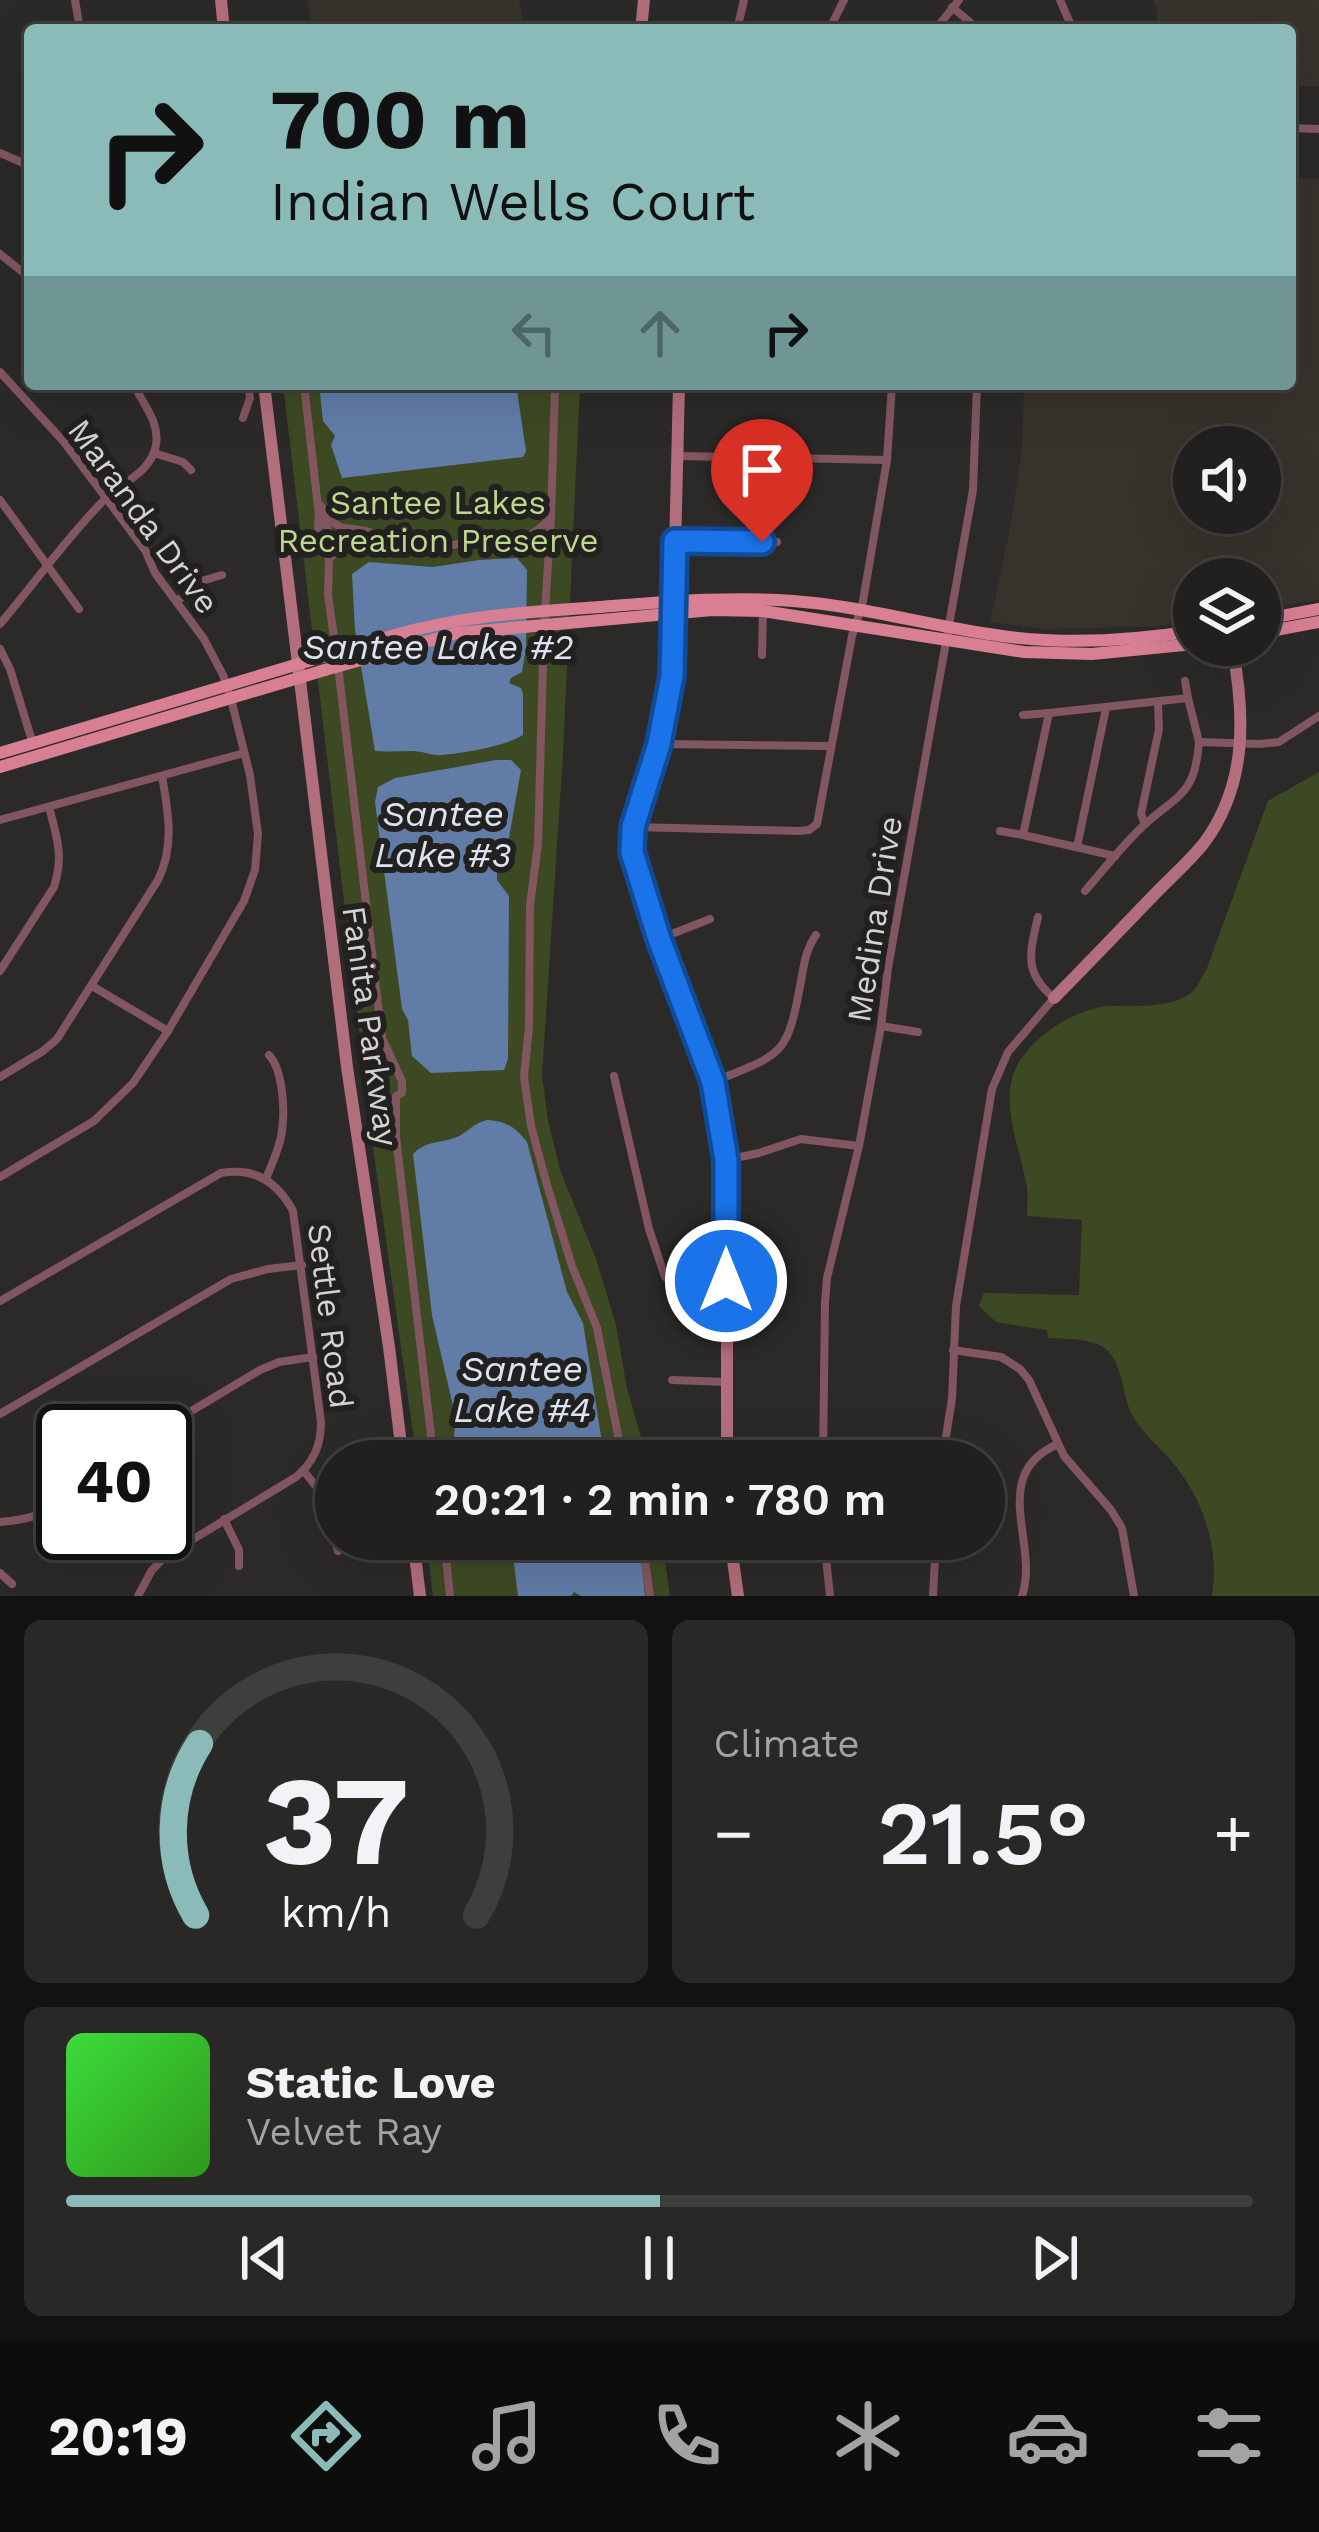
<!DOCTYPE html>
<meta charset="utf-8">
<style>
:root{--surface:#21201e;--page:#292827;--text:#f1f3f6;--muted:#a2a3a4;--line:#3e3e3c;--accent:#8bbbb9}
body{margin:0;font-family:"Work Sans",sans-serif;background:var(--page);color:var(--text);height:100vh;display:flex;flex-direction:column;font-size:45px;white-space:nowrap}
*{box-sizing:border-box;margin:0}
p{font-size:39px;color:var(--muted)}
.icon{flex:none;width:66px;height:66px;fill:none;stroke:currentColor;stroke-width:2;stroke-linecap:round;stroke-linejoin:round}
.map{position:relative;height:1596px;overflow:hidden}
.panel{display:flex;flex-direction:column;gap:24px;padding:24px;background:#121210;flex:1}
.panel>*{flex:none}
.guide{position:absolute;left:24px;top:24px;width:1272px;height:366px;border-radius:12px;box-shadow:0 12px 48px #0002,0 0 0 3px var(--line);background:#8bbbb9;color:#111;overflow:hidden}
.fabs{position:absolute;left:1173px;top:426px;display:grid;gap:24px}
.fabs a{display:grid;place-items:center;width:108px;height:108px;border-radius:50%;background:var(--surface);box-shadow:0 12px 48px #0002,0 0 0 3px var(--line);font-size:60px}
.speed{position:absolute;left:36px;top:1404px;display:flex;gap:24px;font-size:60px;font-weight:700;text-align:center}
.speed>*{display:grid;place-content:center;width:156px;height:156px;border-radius:50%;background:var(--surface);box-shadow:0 12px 48px #0002,0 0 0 3px var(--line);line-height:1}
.speed .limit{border:6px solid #111;border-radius:18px;background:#fff;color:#111}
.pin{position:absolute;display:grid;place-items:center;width:102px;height:102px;color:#fff;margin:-123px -51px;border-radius:50% 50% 50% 0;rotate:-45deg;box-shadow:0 0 12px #0007}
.pin .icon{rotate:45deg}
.me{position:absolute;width:132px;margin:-66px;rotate:0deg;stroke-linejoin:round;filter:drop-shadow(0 0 9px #0008)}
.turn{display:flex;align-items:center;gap:42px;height:252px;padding:0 48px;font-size:54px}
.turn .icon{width:156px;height:156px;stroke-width:2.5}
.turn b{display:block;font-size:84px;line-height:102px}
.lanes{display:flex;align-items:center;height:114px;padding:0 48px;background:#0003;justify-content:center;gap:60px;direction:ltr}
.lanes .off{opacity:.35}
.big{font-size:90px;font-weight:600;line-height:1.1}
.panel .widget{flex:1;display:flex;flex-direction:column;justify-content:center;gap:18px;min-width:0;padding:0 42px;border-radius:18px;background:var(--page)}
.panel .dial{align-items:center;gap:0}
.dial svg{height:312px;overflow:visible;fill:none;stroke:var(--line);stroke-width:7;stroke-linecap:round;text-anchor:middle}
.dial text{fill:var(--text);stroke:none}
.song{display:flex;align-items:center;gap:36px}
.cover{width:144px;height:144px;border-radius:18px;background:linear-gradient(135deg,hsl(120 70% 55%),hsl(110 70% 35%))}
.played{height:12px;border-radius:6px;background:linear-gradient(90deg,var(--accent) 50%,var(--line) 50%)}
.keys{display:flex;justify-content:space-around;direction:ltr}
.heat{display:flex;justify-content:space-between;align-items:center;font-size:66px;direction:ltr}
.panel .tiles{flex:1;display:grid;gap:24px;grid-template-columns:1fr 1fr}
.widget:last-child{grid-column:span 2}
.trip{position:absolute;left:315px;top:1440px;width:690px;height:120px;border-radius:60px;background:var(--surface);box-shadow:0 12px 48px #0002,0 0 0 3px var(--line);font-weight:600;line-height:120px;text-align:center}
.dock{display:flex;height:192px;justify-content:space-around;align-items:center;background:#0d0d0c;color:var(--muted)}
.dock .icon{width:84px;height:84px}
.dock .selected{color:var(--accent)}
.dock b{font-size:54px;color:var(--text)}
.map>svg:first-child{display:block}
.built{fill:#38322c;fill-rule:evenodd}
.green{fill:#3d4923}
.water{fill:#617ca7}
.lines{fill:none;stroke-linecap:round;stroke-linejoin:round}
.street{stroke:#825660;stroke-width:8}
.secondary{stroke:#b36e7d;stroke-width:12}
.primary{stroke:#d97f94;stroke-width:12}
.primary-bridge{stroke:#d97f94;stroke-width:12}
.route-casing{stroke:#114b97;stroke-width:30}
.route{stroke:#1a73e8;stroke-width:21}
.labels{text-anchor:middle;stroke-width:12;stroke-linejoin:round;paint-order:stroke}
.park-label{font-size:33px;fill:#bed88d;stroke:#22211f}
.street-label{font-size:33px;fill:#d4d3d1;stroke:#22211f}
.water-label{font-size:36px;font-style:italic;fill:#dce4f2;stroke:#22211f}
</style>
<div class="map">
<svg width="1319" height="1596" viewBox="0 0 1319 1596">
<rect width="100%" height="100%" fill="#2c2a28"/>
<g class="built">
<path d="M 308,0 L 519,0 L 524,30 L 312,30 Z"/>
<path d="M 1153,0 L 1319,0 L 1319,86 L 1290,86 L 1290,30 L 1157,30 L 1157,8 Z"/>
<path d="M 1290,178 L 1319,179 L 1319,600 L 1260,609 L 1260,579 L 1194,579 L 1194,620 L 1164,626 L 1045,629 L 990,622 L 1008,539 L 1022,450 L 1024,384 L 1290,384 ZM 1194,447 L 1260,447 L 1260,513 L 1194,513 Z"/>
</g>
<g class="green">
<path d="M 283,384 L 580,384 L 563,753 L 542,1075 L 548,1120 L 560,1170 L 596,1259 L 616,1325 L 627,1389 L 648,1461 L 417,1461 L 373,1147 Z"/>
<path d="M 1319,772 L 1319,1596 L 1212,1596 C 1220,1545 1202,1496 1169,1458 C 1157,1445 1140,1430 1132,1415 C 1121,1394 1124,1361 1103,1347 C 1088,1338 1065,1339 1048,1338 L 1047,1330 L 996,1322 L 979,1306 L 984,1293 L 1079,1295 L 1082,1220 L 1027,1216 C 1027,1207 1028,1197 1027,1188 C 1022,1155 1003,1112 1012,1079 C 1021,1042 1075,1007 1111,1006 C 1134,1006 1163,1008 1185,997 C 1196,992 1201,978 1207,968 L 1268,801 Z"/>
<path d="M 426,1539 L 662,1539 L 670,1596 L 433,1596 Z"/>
</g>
<g class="water">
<path d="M 319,384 L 516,384 L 526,451 L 523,457 L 342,478 L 331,445 L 335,436 L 323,421 Z"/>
<path d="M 517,558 L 527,570 L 526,647 L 522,672 L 511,678 L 509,683 L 521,688 L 523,694 L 523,735 C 506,746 463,753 441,755 C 431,756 423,751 413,751 C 400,751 388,752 375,751 L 355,630 L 352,574 L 369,562 L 433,567 L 479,560 Z"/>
<path d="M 496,760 L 511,760 L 521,770 L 505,860 L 497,867 L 497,880 L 509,896 L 508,1059 L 504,1070 L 431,1073 L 412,1056 L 408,1020 L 402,1009 L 375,802 L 378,787 L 395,778 Z"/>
<path d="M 487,1120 C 506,1121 515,1127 527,1142 L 567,1292 L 583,1323 L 605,1461 L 462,1461 L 454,1435 L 456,1419 L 432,1315 L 413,1154 C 427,1139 445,1144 461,1135 C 472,1128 473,1124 487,1120 Z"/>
<path d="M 511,1539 L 635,1539 L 642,1567 L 645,1596 L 581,1596 L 574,1592 L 571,1596 L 518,1596 Z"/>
</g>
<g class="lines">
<g class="street">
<path d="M 75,0 L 80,30"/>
<path d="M 1060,0 L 1073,30"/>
<path d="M 952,7 L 978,29"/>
<path d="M 737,30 L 744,0"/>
<path d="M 829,30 L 844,0"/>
<path d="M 935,30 L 959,0"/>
<path d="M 1290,128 L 1319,129"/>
<path d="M 0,153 L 30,166"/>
<path d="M 0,254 L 30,278"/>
<path d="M 0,372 L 64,442 L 145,550 L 155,573 L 204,639 L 223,675 L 231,699 L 250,775 L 258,834 L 255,870 L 244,901 L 168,1031 L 133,1083 L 94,1121 L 0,1177"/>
<path d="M 304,384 L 319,516 L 318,524 L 320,544 L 329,558 L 328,595 L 336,651"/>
<path d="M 243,418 L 250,398 L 248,384"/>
<path d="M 154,453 L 183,462 L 191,470"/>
<path d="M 678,456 L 887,460"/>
<path d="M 0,500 L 79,609"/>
<path d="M 321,506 L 331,521 L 342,528"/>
<path d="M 319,516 C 328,525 334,537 325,548"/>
<path d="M 551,517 L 544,627 L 538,844 L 530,905 L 529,1027 L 524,1077 L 531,1126 L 547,1185 L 572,1266 L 597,1328 L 623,1461"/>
<path d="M 676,541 L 777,542"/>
<path d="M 329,558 L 338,551 L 342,528 C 372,529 397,542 426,547 C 439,549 451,545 464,543 C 503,536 521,552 551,517 L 555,384"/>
<path d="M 177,601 L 205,580 L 222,575"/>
<path d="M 0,624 C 34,584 68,536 105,499 C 122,482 151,473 156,445 C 160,421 142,404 134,384"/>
<path d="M 0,649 L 10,669 L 33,744"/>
<path d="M 762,655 L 763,612"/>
<path d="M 338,666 L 382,1038 L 402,1081 L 402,1093 L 396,1096 L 396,1137 L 434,1461"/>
<path d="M 1185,681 L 1188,698"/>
<path d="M 1023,715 L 1049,713"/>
<path d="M 659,744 L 829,746"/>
<path d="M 0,820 L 244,753"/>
<path d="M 1145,824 L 1141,814 L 1159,729 L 1158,703"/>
<path d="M 633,827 L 799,831 L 809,830 L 817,824 L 852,636 L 863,601 L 887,460 L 892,384"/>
<path d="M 1000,831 L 1023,835"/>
<path d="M 1077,847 L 1106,708"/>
<path d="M 1115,856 L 1023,835 L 1049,713 L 1188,698 L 1199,742"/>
<path d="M 1085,891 C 1104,869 1122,846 1143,826 C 1178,794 1195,796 1199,742 L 1260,744 L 1279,742 L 1319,716"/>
<path d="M 659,939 L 710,919"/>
<path d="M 0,971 L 54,887 C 64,855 57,838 49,807"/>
<path d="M 92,986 L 168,1031"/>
<path d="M 881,1026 L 918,1032"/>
<path d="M 614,1076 L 649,1229 L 665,1277 L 672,1280 L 726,1281"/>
<path d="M 0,1077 L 43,1051 L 57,1039 L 158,880 C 175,846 168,811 162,776"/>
<path d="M 713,1082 C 783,1053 787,1058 801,981 C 804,964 806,949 816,935"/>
<path d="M 726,1160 L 759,1153 L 801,1139 L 859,1146"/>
<path d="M 266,1179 C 272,1163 280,1148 282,1131 C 285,1110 283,1070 269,1055"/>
<path d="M 0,1301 L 221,1173 C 254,1167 277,1181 293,1211 L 321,1422 C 321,1445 314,1462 296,1477 L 167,1555 L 152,1570 L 138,1596"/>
<path d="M 953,1350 L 1001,1357 L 1020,1369 L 1029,1380 L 1064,1456 L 1111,1510 L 1122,1528 L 1134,1596"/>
<path d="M 672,1380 L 725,1382"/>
<path d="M 0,1414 L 231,1279 L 268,1269 L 302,1265"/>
<path d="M 158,1431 L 260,1370 L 279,1362 L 313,1357"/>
<path d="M 823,1461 L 825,1302 L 827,1278 L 859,1146 L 881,1026 L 888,968 L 973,490 L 977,384"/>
<path d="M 942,1461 L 952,1399 L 956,1306 L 992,1089 L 1008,1052 L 1054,998 C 1023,973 1030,952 1038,917"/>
<path d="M 303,1470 L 323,1495 L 338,1551"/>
<path d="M 224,1519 L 239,1550 L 239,1566"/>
<path d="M 0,1522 C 24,1520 43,1516 63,1501"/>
<path d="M 444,1539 L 450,1596"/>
<path d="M 642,1539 L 650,1596"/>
<path d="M 824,1539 L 830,1596"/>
<path d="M 0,1573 L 12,1584"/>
<path d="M 933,1596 L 936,1539"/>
<path d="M 1022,1596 C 1040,1544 987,1475 1058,1444"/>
</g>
<g class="secondary">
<path d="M 221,0 L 224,30"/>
<path d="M 641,30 L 644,0"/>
<path d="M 264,384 L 347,1067 L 389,1347 L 403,1461"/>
<path d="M 679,384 L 672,676 L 659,744 L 633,827 L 632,852 L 659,939 L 713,1082 L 727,1173 L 727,1461"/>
<path d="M 1054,998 C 1087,965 1119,931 1152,897 C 1169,879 1189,862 1204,843 C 1248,784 1245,714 1232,645"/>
<path d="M 413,1539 L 420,1596"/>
<path d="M 730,1539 L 738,1596"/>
</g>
<g class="primary">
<path d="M 600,607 C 665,602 728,596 793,601 C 863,606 932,627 1002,636 C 1067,645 1130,641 1194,631"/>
<path d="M 601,620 L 712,610 L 763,611 L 1024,652 L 1092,654 L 1194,644"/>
<path d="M 1260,620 L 1319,609"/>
<path d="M 1260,633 L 1319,622"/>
<path d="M 369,642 L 395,635"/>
<path d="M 0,753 L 322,657"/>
<path d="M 0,767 L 325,670"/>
</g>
<g class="primary-bridge">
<path d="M 395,635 C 464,615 528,612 600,607"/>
<path d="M 322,657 L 369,642"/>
<path d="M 325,670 L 457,633 L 601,620"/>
</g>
</g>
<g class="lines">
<defs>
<path id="route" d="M 726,1281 L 726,1160 L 713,1082 L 659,939 L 632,852 L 633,827 L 659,744 L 672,676 L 675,541 L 762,542"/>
</defs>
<use href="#route" class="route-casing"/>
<use href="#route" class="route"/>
</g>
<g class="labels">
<g class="park-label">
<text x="438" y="514">Santee Lakes<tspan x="438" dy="38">Recreation Preserve</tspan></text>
</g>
<g class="street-label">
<text transform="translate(144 516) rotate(54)" y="12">Maranda Drive</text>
<text transform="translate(874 919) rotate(-81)" y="12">Medina Drive</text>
<text transform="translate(371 1026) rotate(82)" y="12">Fanita Parkway</text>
<text transform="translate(331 1316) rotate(83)" y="12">Settle Road</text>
</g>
<g class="water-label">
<text x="438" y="659">Santee Lake #2</text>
<text x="443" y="826">Santee<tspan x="443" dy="41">Lake #3</tspan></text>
<text x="522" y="1381">Santee<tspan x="522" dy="41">Lake #4</tspan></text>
</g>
</g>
</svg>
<div class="fabs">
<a><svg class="icon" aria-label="sound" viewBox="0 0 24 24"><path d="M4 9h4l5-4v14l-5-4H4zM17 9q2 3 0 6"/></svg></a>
<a><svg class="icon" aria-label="layers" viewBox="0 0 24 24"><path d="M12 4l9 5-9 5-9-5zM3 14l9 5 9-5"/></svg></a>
</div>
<div class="speed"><div class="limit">40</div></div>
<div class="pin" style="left:762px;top:542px;background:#d93025"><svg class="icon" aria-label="arrive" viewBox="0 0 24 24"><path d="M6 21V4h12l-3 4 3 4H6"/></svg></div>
<svg class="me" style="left:726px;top:1281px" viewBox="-20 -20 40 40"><circle r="17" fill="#1a73e8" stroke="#fff" stroke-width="3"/><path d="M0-11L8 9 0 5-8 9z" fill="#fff"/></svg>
<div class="trip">20:21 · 2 min · 780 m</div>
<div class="guide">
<div class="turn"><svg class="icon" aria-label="right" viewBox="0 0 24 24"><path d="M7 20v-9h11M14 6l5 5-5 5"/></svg><div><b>700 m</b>Indian Wells Court</div></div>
<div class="lanes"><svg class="icon off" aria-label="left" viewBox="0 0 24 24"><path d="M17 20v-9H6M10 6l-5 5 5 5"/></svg><svg class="icon off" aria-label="ahead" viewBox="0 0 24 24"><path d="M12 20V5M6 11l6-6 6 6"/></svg><svg class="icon" aria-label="right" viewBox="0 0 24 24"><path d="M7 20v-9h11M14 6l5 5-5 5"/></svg></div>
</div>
</div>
<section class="panel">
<div class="tiles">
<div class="widget dial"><svg viewBox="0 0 100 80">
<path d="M14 69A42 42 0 1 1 86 69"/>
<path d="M14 69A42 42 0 0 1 15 25" stroke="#8bbbb9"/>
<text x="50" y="56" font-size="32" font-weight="700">37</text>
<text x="50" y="72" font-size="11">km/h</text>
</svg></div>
<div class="widget"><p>Climate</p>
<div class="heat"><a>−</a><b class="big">21.5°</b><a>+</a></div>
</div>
<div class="widget">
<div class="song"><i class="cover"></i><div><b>Static Love</b><p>Velvet Ray</p></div></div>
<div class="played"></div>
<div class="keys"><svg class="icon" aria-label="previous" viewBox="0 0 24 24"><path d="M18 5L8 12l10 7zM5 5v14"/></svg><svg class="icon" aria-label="pause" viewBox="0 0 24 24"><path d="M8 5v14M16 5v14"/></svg><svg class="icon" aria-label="next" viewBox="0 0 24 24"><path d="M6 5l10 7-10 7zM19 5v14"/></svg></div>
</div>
</div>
</section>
<nav class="dock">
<b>20:19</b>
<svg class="icon selected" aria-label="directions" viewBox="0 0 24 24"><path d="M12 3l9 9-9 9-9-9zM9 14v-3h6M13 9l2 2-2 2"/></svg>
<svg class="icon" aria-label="music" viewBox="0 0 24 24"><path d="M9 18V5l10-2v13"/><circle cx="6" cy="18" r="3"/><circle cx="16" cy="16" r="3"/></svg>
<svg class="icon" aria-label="phone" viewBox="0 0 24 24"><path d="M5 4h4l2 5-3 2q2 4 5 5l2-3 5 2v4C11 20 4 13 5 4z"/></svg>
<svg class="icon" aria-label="climate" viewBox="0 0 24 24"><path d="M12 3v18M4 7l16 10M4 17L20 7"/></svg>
<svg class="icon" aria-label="car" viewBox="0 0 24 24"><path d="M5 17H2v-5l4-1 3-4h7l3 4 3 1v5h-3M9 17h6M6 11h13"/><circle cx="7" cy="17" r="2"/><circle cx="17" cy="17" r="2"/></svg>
<svg class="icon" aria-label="filters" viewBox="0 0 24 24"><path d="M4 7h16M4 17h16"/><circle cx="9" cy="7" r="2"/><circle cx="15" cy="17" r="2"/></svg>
</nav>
